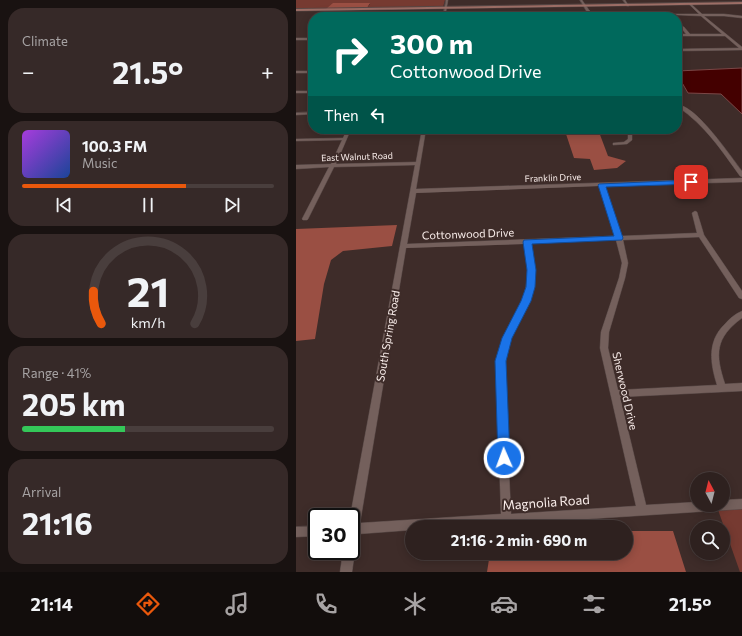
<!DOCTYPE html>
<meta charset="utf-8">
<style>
:root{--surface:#2e211f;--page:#362928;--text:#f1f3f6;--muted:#a7a3a4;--line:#493e3d;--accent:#ea580c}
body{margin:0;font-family:Commissioner,sans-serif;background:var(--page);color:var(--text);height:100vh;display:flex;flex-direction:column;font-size:15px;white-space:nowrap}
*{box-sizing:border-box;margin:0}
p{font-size:13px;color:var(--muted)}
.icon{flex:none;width:22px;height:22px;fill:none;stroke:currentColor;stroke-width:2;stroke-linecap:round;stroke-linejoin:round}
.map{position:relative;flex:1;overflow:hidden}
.sheet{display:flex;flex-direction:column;gap:8px;padding:8px;background:#191211;width:296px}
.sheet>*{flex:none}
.hud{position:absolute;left:12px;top:12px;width:374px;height:122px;border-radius:16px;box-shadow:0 2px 10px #0003,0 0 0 1px var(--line);background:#00695c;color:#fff;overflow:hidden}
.needle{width:26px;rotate:353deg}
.buttons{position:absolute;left:394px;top:472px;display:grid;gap:8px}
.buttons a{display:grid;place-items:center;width:40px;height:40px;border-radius:50%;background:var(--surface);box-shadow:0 2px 10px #0003,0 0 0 1px var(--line);font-size:20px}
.speed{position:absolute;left:12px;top:508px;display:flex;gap:8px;font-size:20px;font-weight:700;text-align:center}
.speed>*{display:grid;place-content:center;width:52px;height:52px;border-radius:50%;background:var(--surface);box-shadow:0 2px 10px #0003,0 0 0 1px var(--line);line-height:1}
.speed .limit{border:2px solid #111;border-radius:6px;background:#fff;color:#111}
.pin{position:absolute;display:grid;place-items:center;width:34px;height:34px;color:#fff;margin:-17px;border-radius:8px;box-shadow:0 2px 6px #0006}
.me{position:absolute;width:44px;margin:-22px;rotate:358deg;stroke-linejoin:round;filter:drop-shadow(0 0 3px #0008)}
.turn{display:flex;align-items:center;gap:14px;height:84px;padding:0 16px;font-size:18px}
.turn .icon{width:52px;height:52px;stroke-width:2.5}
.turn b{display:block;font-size:28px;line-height:34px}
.then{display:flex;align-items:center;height:38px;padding:0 16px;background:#0003;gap:8px;font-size:15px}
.big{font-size:30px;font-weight:700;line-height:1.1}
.sheet .tile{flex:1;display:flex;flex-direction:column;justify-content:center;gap:6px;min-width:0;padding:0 14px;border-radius:16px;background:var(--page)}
.sheet .dial{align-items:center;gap:0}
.dial svg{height:104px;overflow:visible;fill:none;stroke:var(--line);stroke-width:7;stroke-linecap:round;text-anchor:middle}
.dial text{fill:var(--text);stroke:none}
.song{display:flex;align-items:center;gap:12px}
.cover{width:48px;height:48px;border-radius:6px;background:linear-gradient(135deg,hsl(280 70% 55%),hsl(220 70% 35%))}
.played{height:4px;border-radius:2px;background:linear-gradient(90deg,var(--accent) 65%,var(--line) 65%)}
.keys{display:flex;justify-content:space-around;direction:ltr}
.heat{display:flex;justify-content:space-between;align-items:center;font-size:22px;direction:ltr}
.charge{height:6px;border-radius:3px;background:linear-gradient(90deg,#34c759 41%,var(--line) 0)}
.trip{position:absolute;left:109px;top:520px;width:228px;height:40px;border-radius:20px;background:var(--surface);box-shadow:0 2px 10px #0003,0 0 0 1px var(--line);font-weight:700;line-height:40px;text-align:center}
.tab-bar{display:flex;height:64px;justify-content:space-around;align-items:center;background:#120d0c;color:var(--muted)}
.tab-bar .icon{width:28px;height:28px}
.tab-bar .active{color:var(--accent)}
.tab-bar b{font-size:18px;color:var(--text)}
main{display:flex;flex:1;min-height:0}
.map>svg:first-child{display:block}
.green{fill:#763a31}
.forest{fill:#9a4f43}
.water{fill:#400;stroke:#7b4746}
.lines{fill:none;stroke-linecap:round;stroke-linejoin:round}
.street-casing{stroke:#574846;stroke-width:1}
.secondary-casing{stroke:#574846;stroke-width:1}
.street{fill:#74605c;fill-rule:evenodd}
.secondary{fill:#9d6e66;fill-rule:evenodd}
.route{fill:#1a73e8;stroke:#114b97}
.labels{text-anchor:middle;stroke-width:4;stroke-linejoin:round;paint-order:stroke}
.far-street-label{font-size:9px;fill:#faeeeb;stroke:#3e2c29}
.street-label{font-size:11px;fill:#faeeeb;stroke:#3e2c29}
.near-street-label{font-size:13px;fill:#faeeeb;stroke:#3e2c29}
</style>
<main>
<section class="sheet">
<div class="tile"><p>Climate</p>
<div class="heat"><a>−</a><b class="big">21.5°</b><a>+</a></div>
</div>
<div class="tile">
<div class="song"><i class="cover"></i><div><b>100.3 FM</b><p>Music</p></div></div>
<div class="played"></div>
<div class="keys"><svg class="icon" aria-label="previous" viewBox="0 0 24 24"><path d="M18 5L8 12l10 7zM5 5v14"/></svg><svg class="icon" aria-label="pause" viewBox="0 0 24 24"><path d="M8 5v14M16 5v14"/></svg><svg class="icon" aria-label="next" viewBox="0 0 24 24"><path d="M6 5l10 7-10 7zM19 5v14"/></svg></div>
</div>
<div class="tile dial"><svg viewBox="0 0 100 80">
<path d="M14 69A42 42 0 1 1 86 69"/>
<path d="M14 69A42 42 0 0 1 8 44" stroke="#ea580c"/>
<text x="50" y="56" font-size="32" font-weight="700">21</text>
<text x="50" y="72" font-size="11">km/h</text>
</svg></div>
<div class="tile"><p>Range · 41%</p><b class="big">205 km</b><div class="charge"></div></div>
<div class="tile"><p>Arrival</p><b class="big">21:16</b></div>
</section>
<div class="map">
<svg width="446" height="572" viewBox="0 0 446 572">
<rect width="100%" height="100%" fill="#3e2c29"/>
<g class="green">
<path d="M 0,0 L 149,0 L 147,7 L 71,8 L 74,4 L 30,9 L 0,9 Z"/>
<path d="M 446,506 L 446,572 L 444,572 L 421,507 Z"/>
</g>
<g class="forest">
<path d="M 37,3 L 74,3 L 71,8 L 30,9 Z"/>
<path d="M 303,132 L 312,156 L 330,161 L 321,168 L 298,170 L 294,159 L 278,158 L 270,134 Z"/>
<path d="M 101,225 L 96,246 L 47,251 L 35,260 L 28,284 L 19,339 L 0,341 L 0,229 Z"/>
<path d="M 330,531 L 377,531 L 390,572 L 191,572 L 194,553 L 330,553 Z"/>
</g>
<path class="water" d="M 446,68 L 446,114 L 425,94 L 392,93 L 381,74 L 381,71 Z"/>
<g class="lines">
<defs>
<g id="street">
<path d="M 150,0 L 152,0 L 149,17 L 147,17 Z"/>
<path d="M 284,0 L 286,0 L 293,10 L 297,14 L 327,14 L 299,16 L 300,17 L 297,17 L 291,12 Z"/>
<path d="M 327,0 L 329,0 L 333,6 L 331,6 Z"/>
<path d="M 392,3 L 394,3 L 406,14 L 428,14 L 446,16 L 446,18 L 428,16 L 408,16 L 446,47 L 446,50 L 381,51 L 381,49 L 443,48 L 429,36 L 381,36 L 381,34 L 390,34 L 386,29 L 381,26 L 381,24 L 388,27 L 394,34 L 426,34 L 405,16 L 358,14 L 403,14 Z"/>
<rect x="0" y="38" width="17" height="2"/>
<rect x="0" y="71" width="17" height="2"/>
<rect x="0" y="91" width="17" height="2"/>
<path d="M 382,105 C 400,105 435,157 446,171 L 446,177 L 444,176 C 426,151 409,125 382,107 Z"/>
<path d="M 17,112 L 17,114 L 0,115 L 0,113 Z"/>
<path d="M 51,129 L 55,129 L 40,164 L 120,162 L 126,129 L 130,129 L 120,189 L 446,178 L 446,182 L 308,186 L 326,236 L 401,233 L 396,213 L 399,211 L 401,212 L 408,235 L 446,291 L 446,299 L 443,298 L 403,237 L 327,240 L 332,263 L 329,278 L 313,332 L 312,348 L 322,390 L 421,385 C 414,363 411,341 429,324 C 433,319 439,314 446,311 L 446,318 C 419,338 419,354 429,384 L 446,383 L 446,391 L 324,397 L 350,505 L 401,502 L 401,505 L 427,505 L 427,500 L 446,499 L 446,509 L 169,527 L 116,527 L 116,530 L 62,534 L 59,546 L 56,547 L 59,551 L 56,572 L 44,572 L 47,551 L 55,551 L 54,517 L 119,165 L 38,167 L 12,219 L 11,220 L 7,220 L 6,219 L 33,167 L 0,169 L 0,165 L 35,164 L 46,140 L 0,141 L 0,139 L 47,138 ZM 303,186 L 319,236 L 111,244 L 120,193 ZM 320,240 L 326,263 L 323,278 L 305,332 L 304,348 L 340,506 L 215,514 L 208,369 L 215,338 L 234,301 L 238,287 L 238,271 L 234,243 ZM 228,244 L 232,271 L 230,287 L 226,301 L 207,338 L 200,369 L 205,514 L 64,523 L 110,248 Z"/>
<path d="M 330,129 L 334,129 L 336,134 L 336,140 L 331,144 L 317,145 L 317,143 L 328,142 L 332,139 L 332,134 Z"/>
<path d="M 21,526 L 21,536 L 0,537 L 0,527 Z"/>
</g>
<path id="secondary" d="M 446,2 L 446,4 L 0,11 L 0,9 Z"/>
</defs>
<use href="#street" class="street-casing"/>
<use href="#secondary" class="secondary-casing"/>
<use href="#street" class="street"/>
<use href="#secondary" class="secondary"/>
</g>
<path class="route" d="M 395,180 L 398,182 L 397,184 L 310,187 L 327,238 L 326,240 L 236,244 L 240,270 L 239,287 L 235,301 L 216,338 L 210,361 L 214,458 L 212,462 L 208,463 L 203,462 L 202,458 L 199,361 L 206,338 L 225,301 L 230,287 L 231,270 L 227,242 L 228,240 L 318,236 L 302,185 L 303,184 Z"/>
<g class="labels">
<g class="far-street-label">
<text transform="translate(61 157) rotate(-2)" y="3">East Walnut Road</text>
<text transform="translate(257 178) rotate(-2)" y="3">Franklin Drive</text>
</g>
<g class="street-label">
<text transform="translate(172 234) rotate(-2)" y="4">Cottonwood Drive</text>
<text transform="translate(92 336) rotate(-80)" y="4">South Spring Road</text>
<text transform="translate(329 391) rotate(77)" y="4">Sherwood Drive</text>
</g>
<g class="near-street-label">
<text transform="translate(250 502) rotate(-4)" y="5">Magnolia Road</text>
</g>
</g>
</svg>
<div class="buttons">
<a><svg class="needle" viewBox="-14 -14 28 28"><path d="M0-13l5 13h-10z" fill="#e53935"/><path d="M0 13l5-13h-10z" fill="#a7a3a4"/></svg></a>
<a><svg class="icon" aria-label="search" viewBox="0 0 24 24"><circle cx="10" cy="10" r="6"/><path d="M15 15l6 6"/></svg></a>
</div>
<div class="speed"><div class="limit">30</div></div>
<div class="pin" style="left:395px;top:182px;background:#d93025"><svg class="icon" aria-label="arrive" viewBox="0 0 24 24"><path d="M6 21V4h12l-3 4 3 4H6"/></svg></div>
<svg class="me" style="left:208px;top:458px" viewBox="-20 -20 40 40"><circle r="17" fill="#1a73e8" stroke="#fff" stroke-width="3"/><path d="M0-11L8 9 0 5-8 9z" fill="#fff"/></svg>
<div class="trip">21:16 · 2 min · 690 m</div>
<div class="hud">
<div class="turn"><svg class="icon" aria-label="right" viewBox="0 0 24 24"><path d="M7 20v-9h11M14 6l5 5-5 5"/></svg><div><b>300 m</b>Cottonwood Drive</div></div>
<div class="then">Then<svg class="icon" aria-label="left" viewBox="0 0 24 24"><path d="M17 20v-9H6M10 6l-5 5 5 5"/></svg></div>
</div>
</div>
</main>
<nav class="tab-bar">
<b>21:14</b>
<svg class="icon active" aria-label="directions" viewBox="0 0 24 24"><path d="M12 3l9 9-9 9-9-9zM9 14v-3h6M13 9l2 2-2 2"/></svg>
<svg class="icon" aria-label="music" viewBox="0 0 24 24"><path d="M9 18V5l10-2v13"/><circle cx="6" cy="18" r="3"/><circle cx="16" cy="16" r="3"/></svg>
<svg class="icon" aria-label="phone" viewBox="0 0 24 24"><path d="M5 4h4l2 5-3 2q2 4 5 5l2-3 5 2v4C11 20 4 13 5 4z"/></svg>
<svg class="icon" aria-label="climate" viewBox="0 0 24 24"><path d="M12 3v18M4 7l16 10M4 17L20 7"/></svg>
<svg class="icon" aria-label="car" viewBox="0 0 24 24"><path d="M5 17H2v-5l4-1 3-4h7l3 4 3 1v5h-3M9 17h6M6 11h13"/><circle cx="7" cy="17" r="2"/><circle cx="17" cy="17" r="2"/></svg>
<svg class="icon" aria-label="filters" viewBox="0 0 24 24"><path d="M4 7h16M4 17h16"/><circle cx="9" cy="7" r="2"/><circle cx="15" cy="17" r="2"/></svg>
<b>21.5°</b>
</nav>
